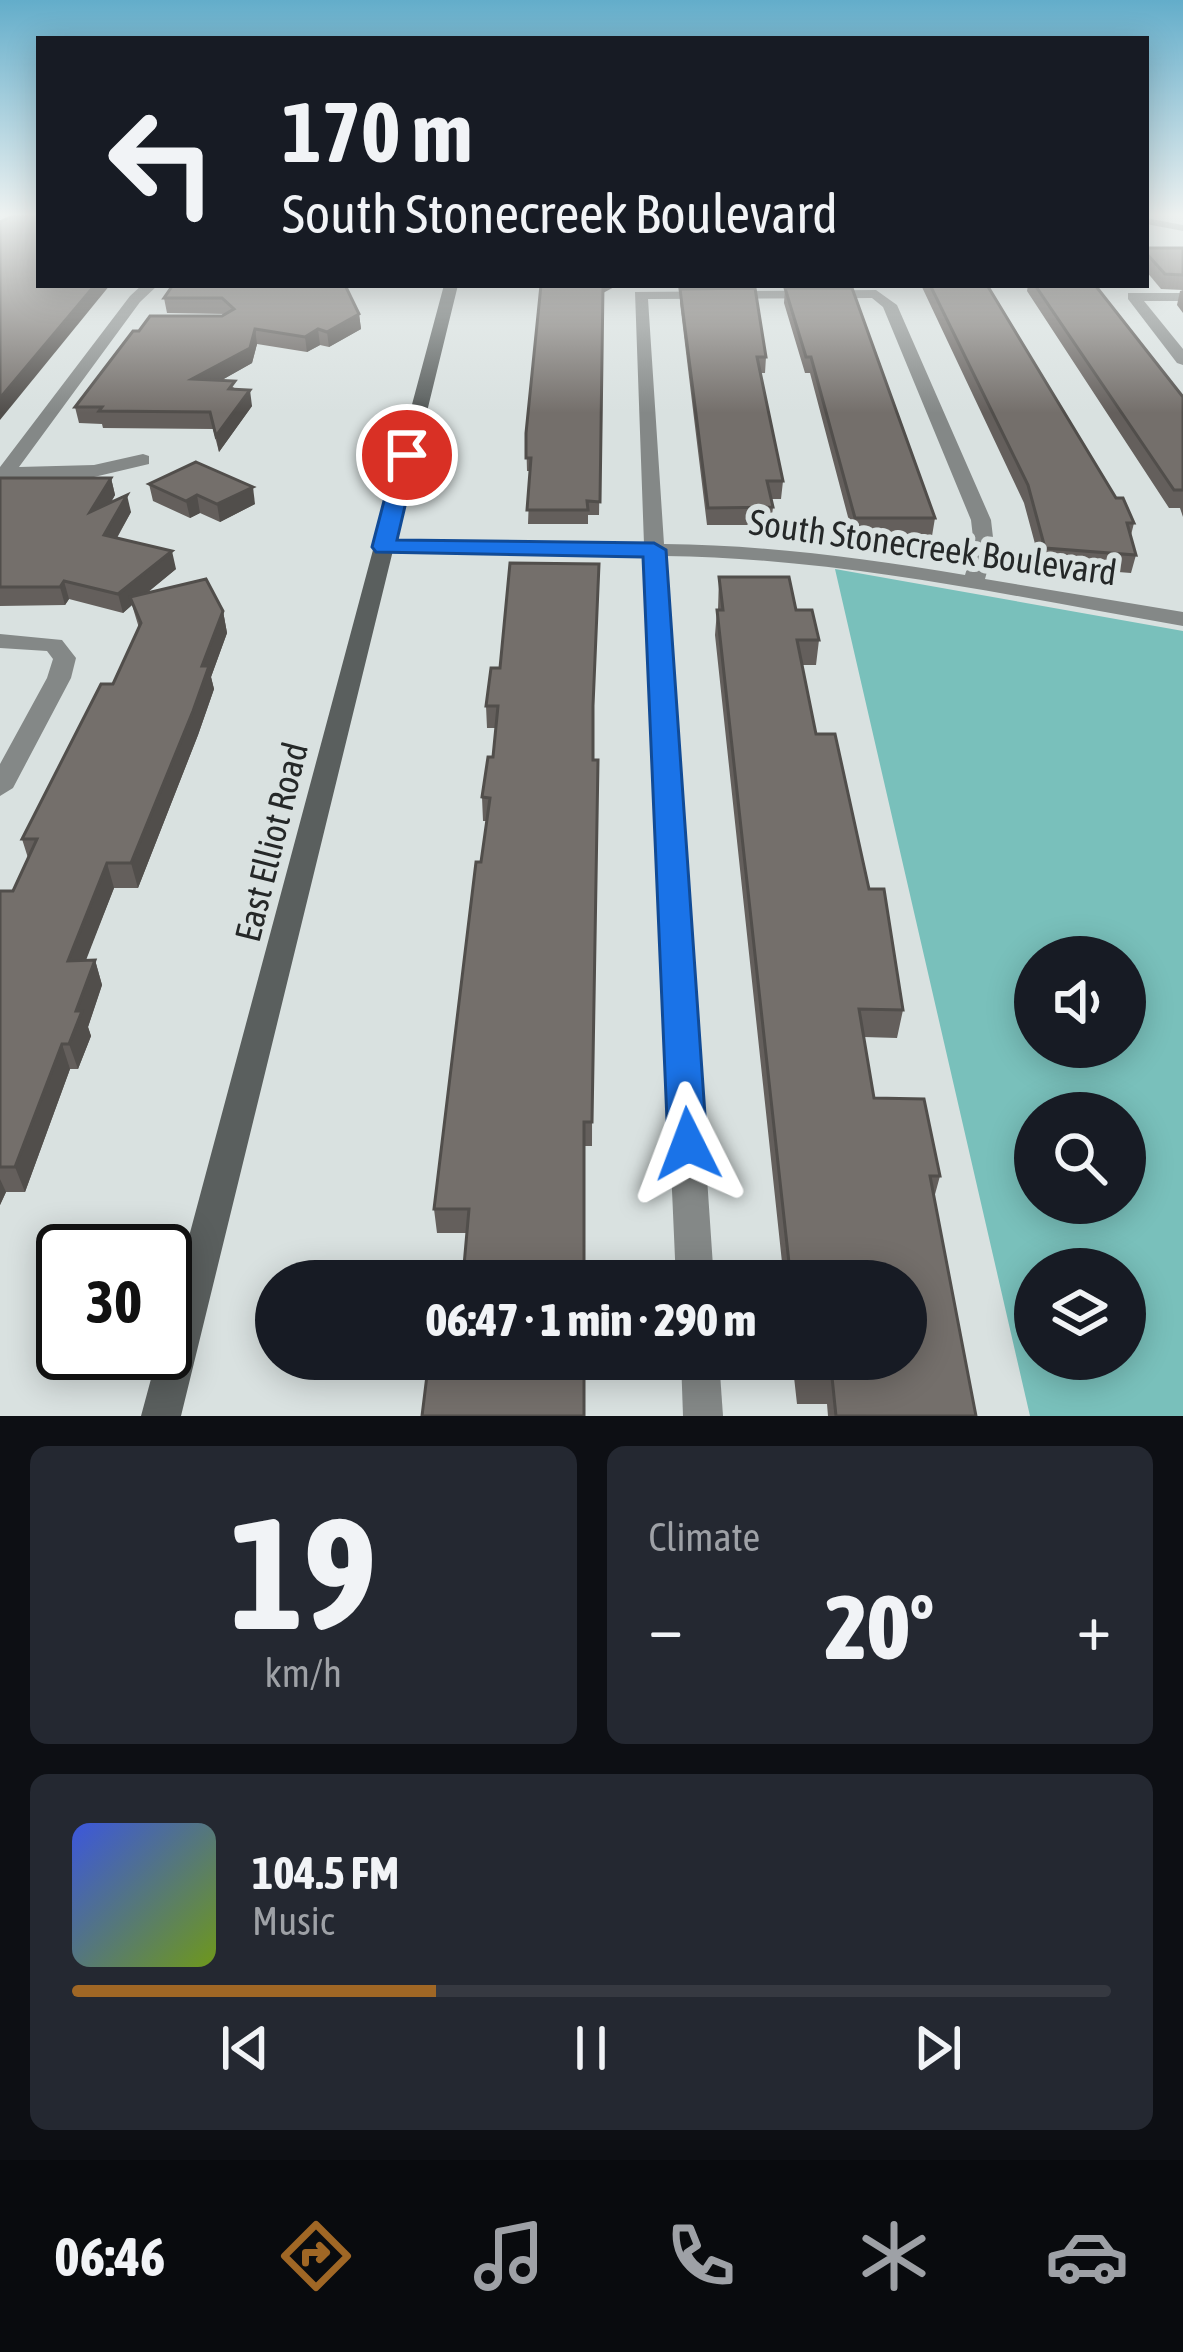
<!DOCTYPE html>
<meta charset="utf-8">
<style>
:root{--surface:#171b24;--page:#242831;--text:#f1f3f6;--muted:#9ea1a6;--line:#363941;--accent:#a06725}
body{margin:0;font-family:"Asap Condensed",sans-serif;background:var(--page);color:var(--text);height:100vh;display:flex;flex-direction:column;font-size:45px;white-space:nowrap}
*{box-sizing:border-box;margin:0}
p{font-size:39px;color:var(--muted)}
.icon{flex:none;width:66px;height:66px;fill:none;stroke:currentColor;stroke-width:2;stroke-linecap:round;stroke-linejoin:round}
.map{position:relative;height:1416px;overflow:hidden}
.drawer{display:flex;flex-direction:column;gap:30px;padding:30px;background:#0d0f14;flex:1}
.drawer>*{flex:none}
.banner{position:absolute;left:36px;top:36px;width:1113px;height:252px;border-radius:0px;box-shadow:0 6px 30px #0003;background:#171b24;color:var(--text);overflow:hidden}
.buttons{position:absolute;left:1014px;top:936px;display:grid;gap:24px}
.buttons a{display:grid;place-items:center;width:132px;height:132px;border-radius:50%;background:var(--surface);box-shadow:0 6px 30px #0003;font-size:60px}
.speed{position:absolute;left:36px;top:1224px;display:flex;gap:24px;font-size:60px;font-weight:700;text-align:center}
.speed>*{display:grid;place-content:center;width:156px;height:156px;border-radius:50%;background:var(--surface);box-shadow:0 6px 30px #0003;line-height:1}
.speed .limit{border:6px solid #111;border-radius:18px;background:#fff;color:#111}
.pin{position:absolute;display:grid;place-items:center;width:102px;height:102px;color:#fff;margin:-51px;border:6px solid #fff;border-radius:50%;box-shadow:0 3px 12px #0007}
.me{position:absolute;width:132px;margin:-66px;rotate:357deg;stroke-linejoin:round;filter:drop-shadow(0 0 9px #0008)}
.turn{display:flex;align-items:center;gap:42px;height:252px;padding:0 48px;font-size:54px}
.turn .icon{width:156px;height:156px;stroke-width:2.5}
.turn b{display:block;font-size:84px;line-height:102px}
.big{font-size:90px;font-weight:800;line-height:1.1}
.drawer .tile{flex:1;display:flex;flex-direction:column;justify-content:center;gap:18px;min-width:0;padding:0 42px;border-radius:18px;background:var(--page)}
.drawer .dial{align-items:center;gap:0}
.dial b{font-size:156px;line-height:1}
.song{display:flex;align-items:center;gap:36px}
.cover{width:144px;height:144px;border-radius:18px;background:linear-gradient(135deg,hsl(230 70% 55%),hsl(80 70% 35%))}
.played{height:12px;border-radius:6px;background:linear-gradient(90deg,var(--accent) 35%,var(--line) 35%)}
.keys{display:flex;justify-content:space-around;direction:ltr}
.heat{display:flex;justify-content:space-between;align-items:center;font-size:66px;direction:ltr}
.drawer .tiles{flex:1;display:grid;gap:30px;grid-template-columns:1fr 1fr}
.tile:last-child{grid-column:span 2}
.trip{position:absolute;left:255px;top:1260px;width:672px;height:120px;border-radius:60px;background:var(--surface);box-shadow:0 6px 30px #0003;font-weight:800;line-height:120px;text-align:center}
.menu{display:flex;height:192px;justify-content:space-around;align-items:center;background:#090b0e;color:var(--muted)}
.menu .icon{width:84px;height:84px}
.menu .on{color:var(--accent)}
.menu b{font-size:54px;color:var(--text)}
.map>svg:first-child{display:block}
.green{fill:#79c0bb;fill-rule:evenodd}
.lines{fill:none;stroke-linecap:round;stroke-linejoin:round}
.service{fill:#848887;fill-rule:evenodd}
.minor{fill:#848887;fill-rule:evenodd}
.secondary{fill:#5a5f5e;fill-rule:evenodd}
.wall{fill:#645f5c}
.shaded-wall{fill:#514e4b}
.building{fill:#746f6b;stroke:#514e4b;stroke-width:3}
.route{fill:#1a73e8;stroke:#114b97;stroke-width:3}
.labels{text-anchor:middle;stroke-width:12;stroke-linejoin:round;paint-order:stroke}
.street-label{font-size:36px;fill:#252828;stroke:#d9e1e0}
</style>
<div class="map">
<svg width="1183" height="1416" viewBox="0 0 1183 1416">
<rect width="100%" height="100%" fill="#d9e1e0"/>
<path class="green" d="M 835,569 L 1183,631 L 1183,1416 L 1030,1416 ZM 1035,957 L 1125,957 L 1125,1047 L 1035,1047 ZM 1035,1113 L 1125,1113 L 1125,1203 L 1035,1203 ZM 1035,1269 L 1125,1269 L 1125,1359 L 1035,1359 Z"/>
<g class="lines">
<path class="service" d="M 1146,218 L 1183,225 L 1183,231 L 1146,224 Z"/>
<g class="minor">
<path d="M 142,285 L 158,285 L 140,302 L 19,467 L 94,465 L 143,454 L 149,456 L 149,464 L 94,477 L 0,479 L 0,467 L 130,296 Z"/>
<path d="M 876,290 L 897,305 L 991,520 L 994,546 L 985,579 L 1183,612 L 1183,626 C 1011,596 840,558 665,556 L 714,1281 L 676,1281 L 644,556 L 384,553 L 374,547 L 384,541 L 644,544 L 635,292 ZM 872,298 L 883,307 L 971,520 L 974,546 L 965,575 C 864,558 766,545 664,544 L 648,299 Z"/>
<path d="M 1128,293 L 1183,293 L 1183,301 L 1144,301 L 1183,349 L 1183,365 L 1177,363 L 1128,299 Z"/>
<path d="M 0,634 L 62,640 L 76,658 L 71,678 L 13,788 L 0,796 L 0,764 L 47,678 L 53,659 L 47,651 L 0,648 Z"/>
<path d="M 681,1359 L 719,1359 L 723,1416 L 683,1416 Z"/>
</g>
<path class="secondary" d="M 444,285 L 458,285 L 181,1416 L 141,1416 L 158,1353 L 165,1353 L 165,1326 Z"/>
</g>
<g class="wall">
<path d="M 1146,248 L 1183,248 L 1183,290 L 1161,289 L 1146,271 Z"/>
<path d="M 173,285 L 359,314 L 361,329 L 329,347 L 320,345 L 307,352 L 257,344 L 252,363 L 222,380 L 236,389 L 252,406 L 219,452 L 213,429 L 103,428 L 102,424 L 79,423 L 75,407 L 139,331 L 222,316 L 226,314 L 167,313 L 164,298 Z"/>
<path d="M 676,285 L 755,285 L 677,287 Z"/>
<path d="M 921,285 L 987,285 L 1116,498 L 1134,523 L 1131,535 L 1136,555 L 1131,573 L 1041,566 L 1024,503 Z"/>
<path d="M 1028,285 L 1095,285 L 1183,397 L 1183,517 L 1180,508 L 1169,508 L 1027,291 Z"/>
<path d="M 785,288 L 935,518 L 932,536 L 853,536 L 810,373 L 805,373 L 784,303 Z"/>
<path d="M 680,289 L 766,357 L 765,373 L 760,373 L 783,481 L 781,499 L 771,499 L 773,507 L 771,525 L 707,525 L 680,303 Z"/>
<path d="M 1183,290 L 1183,313 L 1177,305 L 1180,291 Z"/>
<path d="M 603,293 L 599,515 L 588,515 L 588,524 L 528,524 L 530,471 L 527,471 L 526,433 Z"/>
<path d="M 0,478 L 111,478 L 115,495 L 111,502 L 131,512 L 117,538 L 176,569 L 147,593 L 223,611 L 227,633 L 211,677 L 214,689 L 198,735 L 138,888 L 114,888 L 85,961 L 95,960 L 102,985 L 88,1027 L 91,1036 L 78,1069 L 70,1069 L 25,1192 L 6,1192 L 0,1205 L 0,891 L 13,891 L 28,858 L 22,839 L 113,684 L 139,628 L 132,605 L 123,613 L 69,599 L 65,605 L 0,606 Z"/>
<path d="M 149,484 L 255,504 L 220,522 L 200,513 L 190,518 L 153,501 Z"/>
<path d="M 719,577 L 796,610 L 819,640 L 816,665 L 802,665 L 816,734 L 869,889 L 903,1010 L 897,1038 L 864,1037 L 874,1098 L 940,1176 L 934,1198 L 976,1416 L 828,1416 L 827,1404 L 797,1404 L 792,1359 L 906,1359 L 906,1281 L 784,1281 L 715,635 L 717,610 L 718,610 Z"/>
<path d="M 491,668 L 593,726 L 592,1146 L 584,1146 L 584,1281 L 464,1281 L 467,1233 L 437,1233 L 434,1209 L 487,821 L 483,821 L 482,797 L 493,757 L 496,728 L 487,728 L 486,706 Z"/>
</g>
<g class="shaded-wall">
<path d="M 95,285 L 110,285 L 0,420 L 0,398 Z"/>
<path d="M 603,285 L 618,285 L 603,293 L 599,515 Z"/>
<path d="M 359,314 L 361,329 L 329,347 L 327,332 Z"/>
<path d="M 255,329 L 257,344 L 252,363 L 195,395 L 192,379 Z"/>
<path d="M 318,329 L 320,345 L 307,352 L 305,337 Z"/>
<path d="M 250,390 L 252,406 L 219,452 L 216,436 Z"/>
<path d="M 111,478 L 115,495 L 95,530 L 90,512 Z"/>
<path d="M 253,487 L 255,504 L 220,522 L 217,504 Z"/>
<path d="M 127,495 L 131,512 L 108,553 L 104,535 Z"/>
<path d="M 197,495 L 200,513 L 190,518 L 186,501 Z"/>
<path d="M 172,551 L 176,569 L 133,604 L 130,597 L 132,605 L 123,613 L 118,594 Z"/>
<path d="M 64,581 L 69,599 L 65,605 L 60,587 Z"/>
<path d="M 223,611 L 227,633 L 211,677 L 214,689 L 198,735 L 138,888 L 131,863 Z"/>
<path d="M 107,863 L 114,888 L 76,986 L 68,961 Z"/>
<path d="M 95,960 L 102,985 L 88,1027 L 91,1036 L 78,1069 L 69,1044 L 76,1011 Z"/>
<path d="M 62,1044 L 70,1069 L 25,1192 L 15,1167 Z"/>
<path d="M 0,1179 L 6,1192 L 0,1205 Z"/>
</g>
<g class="building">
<path d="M 15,215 L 39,215 L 39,285 L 95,285 L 0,398 L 0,222 Z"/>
<path d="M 1146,248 L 1183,248 L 1183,275 L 1165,274 L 1146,253 Z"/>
<path d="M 173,285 L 345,285 L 359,314 L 327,332 L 318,329 L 305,337 L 255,329 L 250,348 L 192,379 L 235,381 L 229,389 L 250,390 L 216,436 L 210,412 L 99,411 L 102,407 L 75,407 L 133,331 L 139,331 L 150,316 L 222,316 L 234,309 L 222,298 L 164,298 Z"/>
<path d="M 541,285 L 603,285 L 600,502 L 587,501 L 588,510 L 527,510 L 531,458 L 526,458 L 526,433 Z"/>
<path d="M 930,285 L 987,285 L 1116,498 L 1123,498 L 1134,523 L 1127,523 L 1136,555 L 1045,548 L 1028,485 Z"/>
<path d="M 1035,285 L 1095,285 L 1183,397 L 1183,490 L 1174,490 Z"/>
<path d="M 755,288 L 766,357 L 757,357 L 783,481 L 767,481 L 773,507 L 708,508 L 680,289 Z"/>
<path d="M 785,288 L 852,288 L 935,518 L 855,518 L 811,357 L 806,357 Z"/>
<path d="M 196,462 L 253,487 L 217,504 L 197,495 L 186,501 L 149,484 Z"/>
<path d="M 0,478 L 111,478 L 90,512 L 127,495 L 104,535 L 172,551 L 118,594 L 64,581 L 60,587 L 0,587 Z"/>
<path d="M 510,563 L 599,564 L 593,706 L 593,760 L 598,760 L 592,1122 L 584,1122 L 584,1281 L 475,1281 L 475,1276 L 463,1277 L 469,1209 L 434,1209 L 476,862 L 481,862 L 490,798 L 482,797 L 488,757 L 493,757 L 498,706 L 486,706 L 491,668 L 500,668 Z"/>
<path d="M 719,577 L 789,577 L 796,610 L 812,610 L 819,640 L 797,640 L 816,734 L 835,734 L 869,889 L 884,889 L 903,1010 L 859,1009 L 874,1098 L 924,1099 L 940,1176 L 930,1176 L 976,1416 L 836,1416 L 832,1377 L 802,1377 L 800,1359 L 906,1359 L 906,1281 L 791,1281 L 717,610 L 723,610 Z"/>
<path d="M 206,579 L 223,611 L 202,666 L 209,666 L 193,711 L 131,863 L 107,863 L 68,961 L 95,960 L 76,1011 L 82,1011 L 69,1044 L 62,1044 L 15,1167 L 0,1167 L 0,891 L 13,891 L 37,839 L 22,839 L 101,684 L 113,684 L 141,623 L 130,597 Z"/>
<path d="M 429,1359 L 584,1359 L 584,1416 L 422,1416 Z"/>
</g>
<linearGradient id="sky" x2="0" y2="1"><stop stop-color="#63adca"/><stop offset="0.52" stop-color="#eef2f1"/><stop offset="1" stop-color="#eef2f1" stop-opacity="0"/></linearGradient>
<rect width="1183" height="413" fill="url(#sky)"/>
<path class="route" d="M 407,449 L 417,455 L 397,540 L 654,543 L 666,550 L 707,1144 L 701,1155 L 688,1160 L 674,1155 L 668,1144 L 643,557 L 376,552 L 372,547 L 396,455 Z"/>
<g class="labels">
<g class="street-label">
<text transform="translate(933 547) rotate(8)" y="13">South Stonecreek Boulevard</text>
<text transform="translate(271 842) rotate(-76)" y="13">East Elliot Road</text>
</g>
</g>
</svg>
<div class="buttons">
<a><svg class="icon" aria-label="sound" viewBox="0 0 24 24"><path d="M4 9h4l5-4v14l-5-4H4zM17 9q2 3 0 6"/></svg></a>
<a><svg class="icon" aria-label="search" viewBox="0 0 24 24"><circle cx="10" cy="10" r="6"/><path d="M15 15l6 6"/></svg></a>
<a><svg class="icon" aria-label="layers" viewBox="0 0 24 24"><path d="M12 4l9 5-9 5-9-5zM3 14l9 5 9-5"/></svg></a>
</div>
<div class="speed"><div class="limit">30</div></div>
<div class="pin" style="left:407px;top:455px;background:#d93025"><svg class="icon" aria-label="arrive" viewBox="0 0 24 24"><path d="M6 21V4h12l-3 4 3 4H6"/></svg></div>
<svg class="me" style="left:688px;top:1144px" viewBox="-20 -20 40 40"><path d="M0-17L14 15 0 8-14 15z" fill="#1a73e8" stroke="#fff" stroke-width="4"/></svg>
<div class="trip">06:47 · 1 min · 290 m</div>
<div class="banner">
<div class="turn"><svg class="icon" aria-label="left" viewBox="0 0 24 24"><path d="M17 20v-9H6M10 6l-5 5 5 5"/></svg><div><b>170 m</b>South Stonecreek Boulevard</div></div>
</div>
</div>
<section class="drawer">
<div class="tiles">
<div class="tile dial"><b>19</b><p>km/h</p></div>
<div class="tile"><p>Climate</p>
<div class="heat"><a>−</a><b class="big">20°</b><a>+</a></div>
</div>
<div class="tile">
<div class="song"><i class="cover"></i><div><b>104.5 FM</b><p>Music</p></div></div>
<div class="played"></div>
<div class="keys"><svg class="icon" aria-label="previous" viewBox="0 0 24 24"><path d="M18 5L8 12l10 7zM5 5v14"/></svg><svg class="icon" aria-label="pause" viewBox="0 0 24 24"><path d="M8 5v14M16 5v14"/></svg><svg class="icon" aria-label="next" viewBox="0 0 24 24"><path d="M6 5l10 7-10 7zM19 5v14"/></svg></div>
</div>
</div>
</section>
<nav class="menu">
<b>06:46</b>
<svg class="icon on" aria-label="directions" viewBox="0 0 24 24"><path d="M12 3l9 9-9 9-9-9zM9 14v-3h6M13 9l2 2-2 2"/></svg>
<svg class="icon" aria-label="music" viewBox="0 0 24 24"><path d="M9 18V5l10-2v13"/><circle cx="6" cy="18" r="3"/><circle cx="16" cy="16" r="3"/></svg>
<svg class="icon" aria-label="phone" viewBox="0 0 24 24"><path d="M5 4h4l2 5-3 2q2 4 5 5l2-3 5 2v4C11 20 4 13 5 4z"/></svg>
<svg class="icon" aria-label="climate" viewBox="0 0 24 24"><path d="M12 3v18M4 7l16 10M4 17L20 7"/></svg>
<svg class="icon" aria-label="car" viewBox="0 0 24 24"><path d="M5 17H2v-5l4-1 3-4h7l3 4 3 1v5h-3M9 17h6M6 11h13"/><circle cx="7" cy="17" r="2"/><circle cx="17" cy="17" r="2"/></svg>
</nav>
